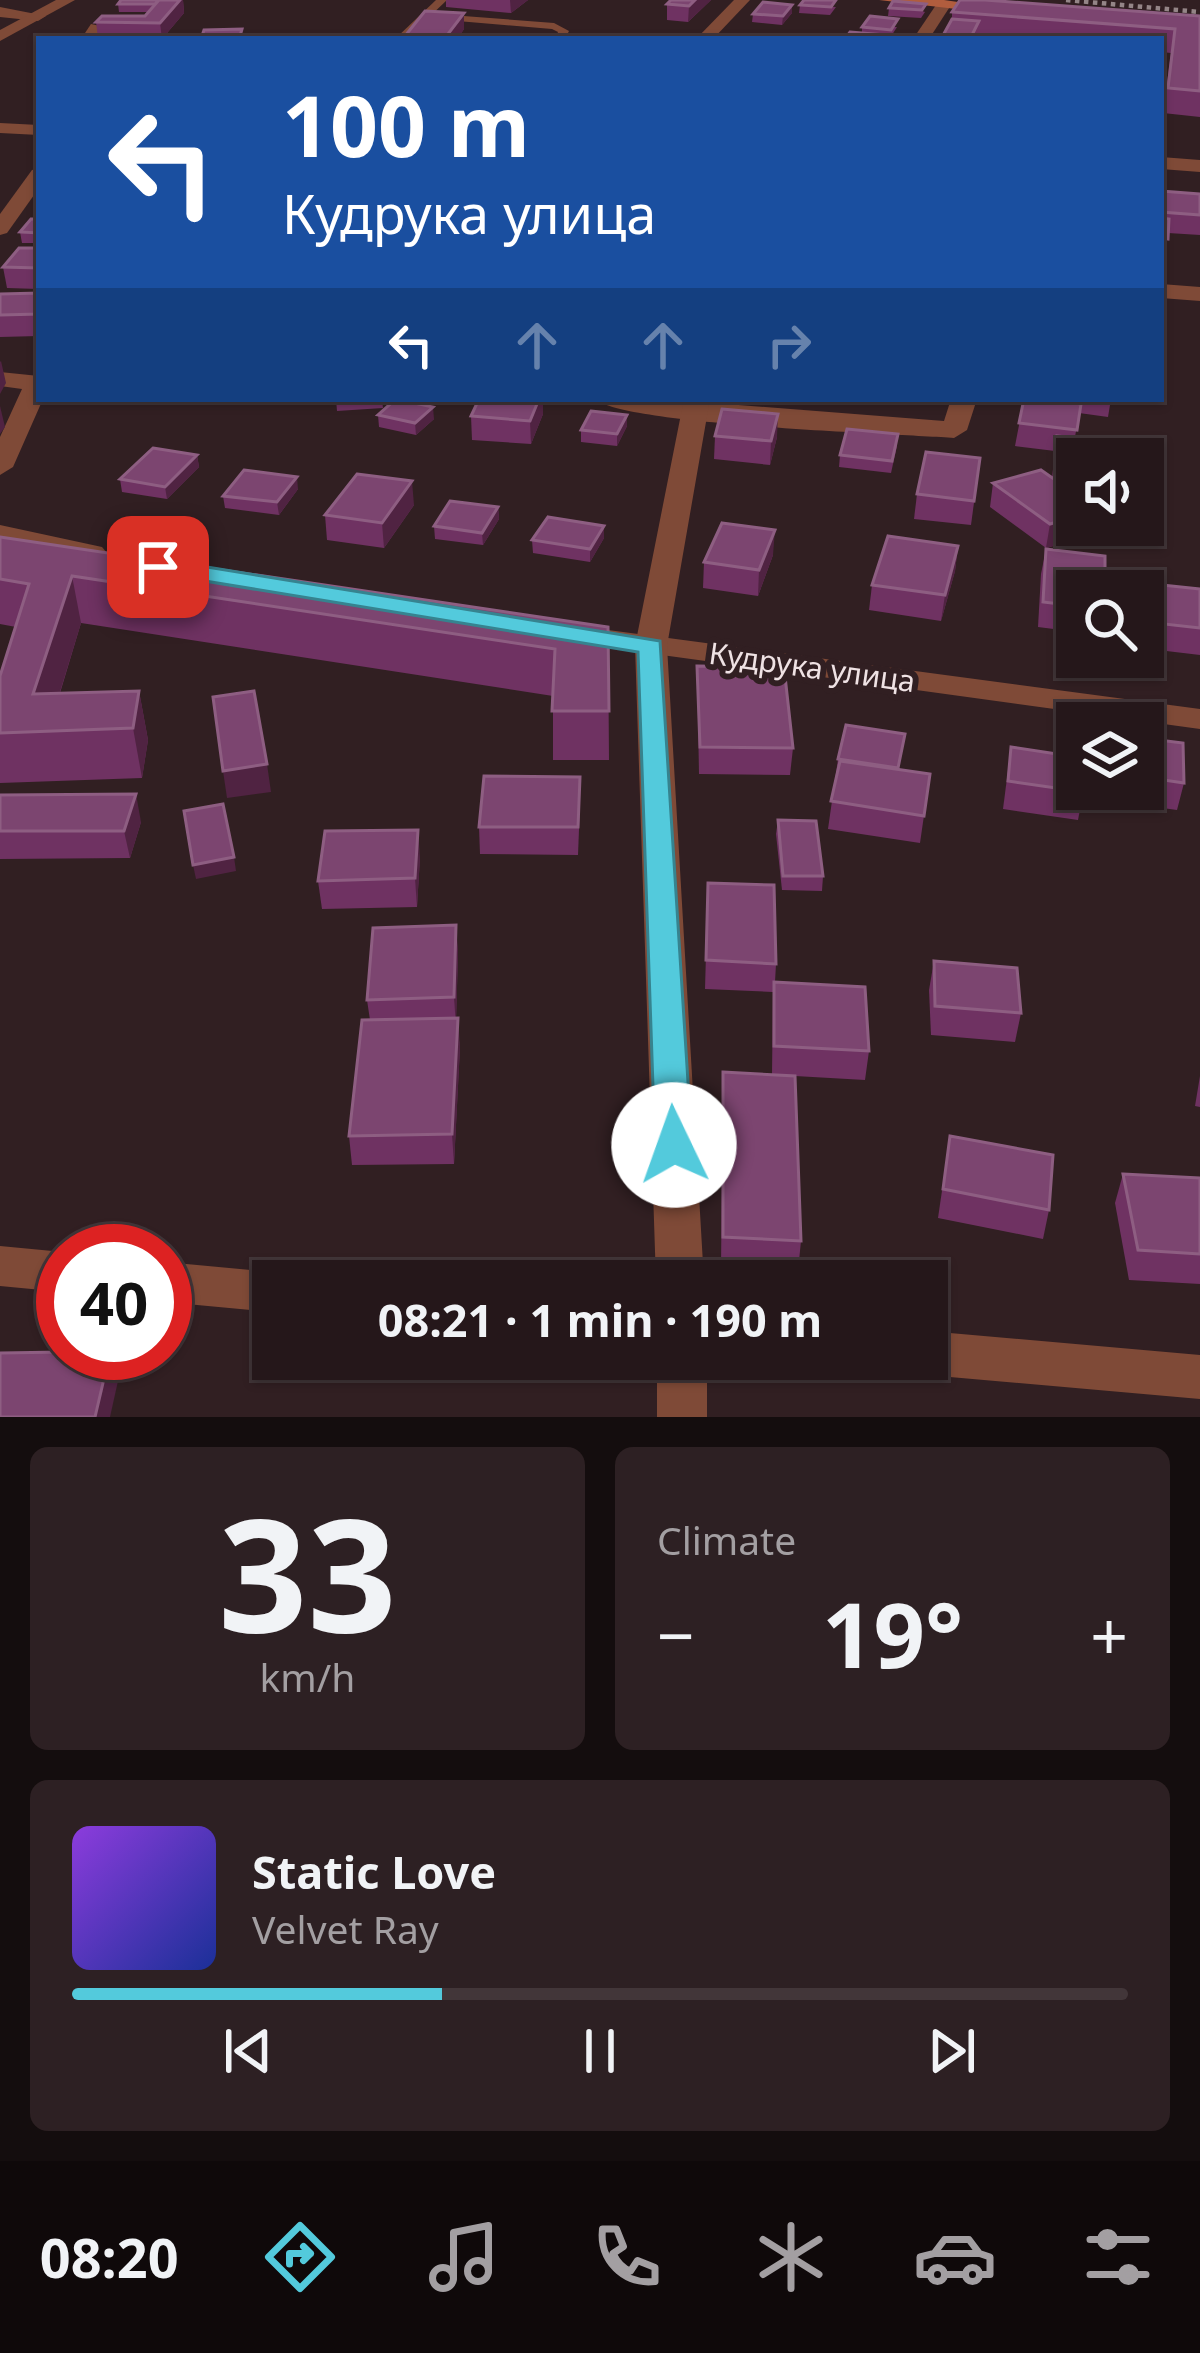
<!DOCTYPE html>
<meta charset="utf-8">
<style>
:root{--surface:#25171a;--page:#2d2023;--text:#f1f3f6;--muted:#a39fa2;--line:#423639;--accent:#53cadc}
body{margin:0;font-family:"Noto Sans",sans-serif;background:var(--page);color:var(--text);height:100vh;display:flex;flex-direction:column;font-size:45px;white-space:nowrap}
*{box-sizing:border-box;margin:0}
p{font-size:39px;color:var(--muted)}
.icon{flex:none;width:66px;height:66px;fill:none;stroke:currentColor;stroke-width:2;stroke-linecap:round;stroke-linejoin:round}
.map{position:relative;height:1417px;overflow:hidden}
.details{display:flex;flex-direction:column;gap:30px;padding:30px;background:#140d0e;flex:1}
.details>*{flex:none}
.top-card{position:absolute;left:36px;top:36px;width:1128px;height:366px;border-radius:0px;box-shadow:0 3px 9px #0004,0 0 0 3px var(--line);background:#1a4fa0;color:#fff;overflow:hidden}
.fabs{position:absolute;left:1056px;top:438px;display:grid;gap:24px}
.fabs a{display:grid;place-items:center;width:108px;height:108px;border-radius:0px;background:var(--surface);box-shadow:0 3px 9px #0004,0 0 0 3px var(--line);font-size:60px}
.speed{position:absolute;left:36px;top:1224px;display:flex;gap:24px;font-size:60px;font-weight:700;text-align:center}
.speed>*{display:grid;place-content:center;width:156px;height:156px;border-radius:50%;background:var(--surface);box-shadow:0 3px 9px #0004,0 0 0 3px var(--line);line-height:1}
.speed .limit{border:18px solid #d22;background:#fff;color:#111}
.pin{position:absolute;display:grid;place-items:center;width:102px;height:102px;color:#fff;margin:-51px;border-radius:24px;box-shadow:0 6px 18px #0006}
.me{position:absolute;width:132px;margin:-66px;rotate:357deg;stroke-linejoin:round;filter:drop-shadow(0 0 9px #0008)}
.turn{display:flex;align-items:center;gap:42px;height:252px;padding:0 48px;font-size:54px}
.turn .icon{width:156px;height:156px;stroke-width:2.5}
.turn b{display:block;font-size:84px;line-height:102px}
.lanes{display:flex;align-items:center;height:114px;padding:0 48px;background:#0003;justify-content:center;gap:60px;direction:ltr}
.lanes .off{opacity:.35}
.big{font-size:90px;font-weight:700;line-height:1.1}
.details .widget{flex:1;display:flex;flex-direction:column;justify-content:center;gap:18px;min-width:0;padding:0 42px;border-radius:18px;background:var(--page)}
.details .dial{align-items:center;gap:0}
.dial b{font-size:156px;line-height:1}
.song{display:flex;align-items:center;gap:36px}
.cover{width:144px;height:144px;border-radius:18px;background:linear-gradient(135deg,hsl(270 70% 55%),hsl(230 70% 35%))}
.played{height:12px;border-radius:6px;background:linear-gradient(90deg,var(--accent) 35%,var(--line) 35%)}
.keys{display:flex;justify-content:space-around;direction:ltr}
.heat{display:flex;justify-content:space-between;align-items:center;font-size:66px;direction:ltr}
.details .tiles{flex:1;display:grid;gap:30px;grid-template-columns:1fr 1fr}
.widget:last-child{grid-column:span 2}
.trip{position:absolute;left:252px;top:1260px;width:696px;height:120px;border-radius:0px;background:var(--surface);box-shadow:0 3px 9px #0004,0 0 0 3px var(--line);font-weight:700;line-height:120px;text-align:center}
.tab-bar{display:flex;height:192px;justify-content:space-around;align-items:center;background:#0f090a;color:var(--muted)}
.tab-bar .icon{width:84px;height:84px}
.tab-bar .on{color:var(--accent)}
.tab-bar b{font-size:54px;color:var(--text)}
.map>svg:first-child{display:block}
.lines{fill:none;stroke-linecap:round;stroke-linejoin:round}
.path{stroke:#948587;stroke-width:4.5;stroke-dasharray:4.5 4.5;stroke-linecap:butt}
.service{fill:#7f4a37;fill-rule:evenodd}
.minor{fill:#7f4a37;fill-rule:evenodd}
.tertiary{fill:#7f4a37;fill-rule:evenodd}
.secondary{fill:#b15d3e;fill-rule:evenodd}
.wall{fill:#6f3262}
.shaded-wall{fill:#502342}
.building{fill:#7c4570;stroke:#8e5e82;stroke-width:3}
.route{fill:#53cadc;stroke:#36838f;stroke-width:3}
.labels{text-anchor:middle;stroke-width:12;stroke-linejoin:round;paint-order:stroke}
.street-label{font-size:30px;fill:#efe2e4;stroke:#311f22}
</style>
<div class="map">
<svg width="1200" height="1417" viewBox="0 0 1200 1417">
<rect width="100%" height="100%" fill="#311f22"/>
<g class="lines">
<path class="path" d="M 1066,0 L 1200,12"/>
<g class="service">
<path d="M 436,0 L 447,0 L 406,39 L 395,39 Z"/>
<path d="M 437,14 L 554,23 L 569,31 L 565,39 L 555,39 L 558,32 L 552,29 L 434,19 Z"/>
</g>
<g class="minor">
<path d="M 734,0 L 750,0 L 713,39 L 696,39 Z"/>
<path d="M 0,7 L 46,16 L 38,21 L 0,17 Z"/>
<path d="M 91,24 L 105,27 L 97,39 L 81,39 Z"/>
<path d="M 0,123 L 39,125 L 39,135 L 0,133 Z"/>
<path d="M 1161,157 L 1200,160 L 1200,172 L 1161,169 Z"/>
<path d="M 39,168 L 39,188 L 7,233 L 0,235 L 0,214 L 32,170 Z"/>
<path d="M 1161,284 L 1200,287 L 1200,301 L 1161,298 Z"/>
<path d="M 0,372 L 39,376 L 43,399 L 13,467 L 0,475 L 0,437 L 22,389 L 0,386 Z"/>
<path d="M 595,399 L 661,399 L 944,421 L 951,399 L 977,399 L 967,430 L 954,438 C 899,434 623,425 595,399 Z"/>
<path d="M 0,525 L 102,547 L 107,553 L 92,562 L 0,543 Z"/>
<path d="M 563,624 L 1200,709 L 1200,729 L 552,640 L 547,633 L 552,626 Z"/>
<path d="M 0,1246 L 63,1252 L 63,1292 L 0,1286 Z"/>
<path d="M 165,1262 L 273,1272 L 292,1281 L 273,1281 L 273,1312 L 165,1302 Z"/>
<path d="M 927,1331 L 1200,1355 L 1200,1399 L 927,1375 L 910,1368 L 905,1359 L 927,1359 Z"/>
</g>
<g class="tertiary">
<path d="M 56,0 L 75,0 L 0,41 L 0,30 Z"/>
<path d="M 938,2 L 951,5 L 929,39 L 913,39 Z"/>
<path d="M 684,399 L 710,399 L 667,646 L 704,1281 L 656,1281 L 635,646 Z"/>
<rect x="657" y="1359" width="50" height="58"/>
</g>
<path class="secondary" d="M 879,0 L 944,0 L 1007,9 L 999,14 Z"/>
</g>
<g class="wall">
<path d="M 183,0 L 184,13 L 162,39 L 98,38 L 96,22 L 145,16 L 148,12 L 119,12 L 118,4 Z"/>
<path d="M 446,0 L 528,0 L 511,13 L 446,7 Z"/>
<path d="M 671,0 L 711,0 L 688,22 L 667,20 L 667,4 Z"/>
<path d="M 893,1 L 925,12 L 921,18 L 888,16 L 889,8 Z"/>
<path d="M 800,5 L 836,7 L 830,15 L 799,13 Z"/>
<path d="M 952,12 L 1200,16 L 1200,117 L 1163,113 L 1171,53 L 1161,52 L 1161,39 L 977,37 L 976,39 L 941,39 L 952,19 Z"/>
<path d="M 792,13 L 782,25 L 752,22 L 753,14 Z"/>
<path d="M 862,27 L 897,27 L 890,38 L 886,39 L 862,33 Z"/>
<path d="M 464,29 L 457,39 L 405,39 L 405,36 Z"/>
<path d="M 1161,191 L 1200,194 L 1200,235 L 1168,233 L 1164,259 L 1161,259 Z"/>
<path d="M 39,219 L 39,243 L 22,243 L 20,232 Z"/>
<path d="M 39,248 L 39,289 L 7,288 L 3,267 Z"/>
<path d="M 39,293 L 39,336 L 0,337 L 0,294 Z"/>
<path d="M 336,399 L 382,399 L 383,408 L 337,411 Z"/>
<path d="M 1024,399 L 1111,399 L 1108,417 L 1079,413 L 1075,437 L 1077,493 L 1074,493 L 1094,535 L 1046,548 L 990,507 L 993,483 L 1052,478 L 1055,451 L 1015,446 Z"/>
<path d="M 543,414 L 531,444 L 472,440 L 471,416 Z"/>
<path d="M 378,415 L 434,419 L 416,435 L 379,427 Z"/>
<path d="M 627,426 L 617,446 L 581,442 L 581,430 Z"/>
<path d="M 715,436 L 777,437 L 770,465 L 714,459 Z"/>
<path d="M 897,446 L 891,473 L 839,467 L 840,455 Z"/>
<path d="M 197,455 L 199,467 L 167,499 L 122,492 L 120,479 Z"/>
<path d="M 980,458 L 971,525 L 914,519 L 917,494 Z"/>
<path d="M 298,489 L 279,515 L 225,508 L 223,496 Z"/>
<path d="M 414,505 L 384,548 L 327,540 L 325,515 Z"/>
<path d="M 498,507 L 499,519 L 483,545 L 435,539 L 434,526 Z"/>
<path d="M 0,537 L 608,627 L 609,760 L 553,760 L 553,696 L 81,623 L 60,693 L 139,691 L 148,740 L 142,778 L 0,783 L 0,676 L 16,627 L 0,624 Z"/>
<path d="M 604,538 L 590,562 L 533,553 L 532,540 Z"/>
<path d="M 958,546 L 955,571 L 941,621 L 869,610 L 872,585 Z"/>
<path d="M 1046,549 L 1077,591 L 1077,632 L 1038,627 L 1041,574 Z"/>
<path d="M 773,555 L 758,596 L 703,588 L 704,562 Z"/>
<path d="M 1162,585 L 1200,589 L 1200,655 L 1158,650 L 1156,611 Z"/>
<path d="M 697,666 L 793,748 L 790,775 L 699,774 Z"/>
<path d="M 1143,738 L 1184,783 L 1177,810 L 1104,800 L 1104,789 L 1143,789 Z"/>
<path d="M 1011,747 L 1084,789 L 1078,820 L 1003,809 Z"/>
<path d="M 838,759 L 930,774 L 920,843 L 828,829 Z"/>
<path d="M 0,795 L 141,822 L 130,858 L 0,859 Z"/>
<path d="M 580,804 L 578,855 L 480,854 L 479,827 Z"/>
<path d="M 778,820 L 823,876 L 822,891 L 782,890 L 776,834 Z"/>
<path d="M 420,857 L 417,907 L 322,909 L 318,881 Z"/>
<path d="M 708,883 L 776,964 L 775,982 L 869,1051 L 865,1080 L 795,1076 L 801,1241 L 798,1271 L 721,1267 L 723,1072 L 772,1075 L 773,992 L 705,989 Z"/>
<path d="M 456,925 L 458,954 L 456,1018 L 460,1047 L 454,1164 L 352,1165 L 349,1136 L 370,1020 L 367,1000 Z"/>
<path d="M 934,961 L 1021,1013 L 1015,1042 L 931,1035 L 929,990 Z"/>
<path d="M 1200,1076 L 1200,1107 L 1195,1106 Z"/>
<path d="M 950,1136 L 1049,1210 L 1043,1239 L 938,1218 Z"/>
<path d="M 1123,1174 L 1200,1178 L 1200,1284 L 1129,1280 L 1115,1203 Z"/>
</g>
<g class="shaded-wall">
<path d="M 180,0 L 183,0 L 184,13 L 162,39 L 160,23 Z"/>
<path d="M 510,0 L 528,0 L 511,13 Z"/>
<path d="M 695,0 L 711,0 L 688,22 L 689,6 Z"/>
<path d="M 792,5 L 792,13 L 782,25 L 783,16 Z"/>
<path d="M 464,13 L 464,29 L 457,39 L 445,39 Z"/>
<path d="M 1,361 L 6,383 L 0,394 L 0,362 Z"/>
<path d="M 539,399 L 543,399 L 543,414 L 531,444 L 530,421 Z"/>
<path d="M 0,406 L 5,427 L 0,434 Z"/>
<path d="M 433,407 L 434,419 L 416,435 L 415,423 Z"/>
<path d="M 778,414 L 777,437 L 770,465 L 771,441 Z"/>
<path d="M 627,415 L 627,426 L 617,446 L 617,434 Z"/>
<path d="M 197,455 L 199,467 L 167,499 L 165,487 Z"/>
<path d="M 297,477 L 298,489 L 279,515 L 277,502 Z"/>
<path d="M 412,481 L 414,505 L 384,548 L 382,523 Z"/>
<path d="M 498,507 L 499,519 L 483,545 L 482,533 Z"/>
<path d="M 1077,516 L 1077,525 L 1096,525 L 1094,535 L 1046,548 L 1050,524 Z"/>
<path d="M 604,526 L 604,538 L 590,562 L 590,549 Z"/>
<path d="M 775,530 L 773,555 L 758,596 L 759,570 Z"/>
<path d="M 958,546 L 955,571 L 941,621 L 945,595 Z"/>
<path d="M 72,576 L 81,623 L 48,731 L 33,694 Z"/>
<path d="M 139,691 L 148,740 L 142,778 L 133,728 Z"/>
<path d="M 267,764 L 271,792 L 227,798 L 223,771 Z"/>
<path d="M 136,794 L 141,822 L 130,858 L 124,831 Z"/>
<path d="M 418,830 L 420,857 L 417,907 L 415,878 Z"/>
<path d="M 234,857 L 236,871 L 196,879 L 193,865 Z"/>
<path d="M 456,925 L 458,954 L 456,1026 L 454,997 Z"/>
<path d="M 458,1018 L 460,1047 L 454,1164 L 452,1134 Z"/>
<path d="M 110,1353 L 118,1381 L 110,1417 L 95,1417 Z"/>
</g>
<g class="building">
<path d="M 121,0 L 159,0 L 155,4 L 118,4 Z"/>
<path d="M 159,0 L 180,0 L 160,23 L 96,22 L 102,16 L 145,16 Z"/>
<path d="M 671,0 L 695,0 L 689,6 L 667,4 Z"/>
<path d="M 804,0 L 836,0 L 831,7 L 800,5 Z"/>
<path d="M 960,0 L 985,0 L 1200,16 L 1200,91 L 1168,88 L 1175,29 L 952,12 Z"/>
<path d="M 893,1 L 926,4 L 922,10 L 889,8 Z"/>
<path d="M 763,2 L 792,5 L 783,16 L 753,14 Z"/>
<path d="M 425,11 L 464,13 L 445,38 L 405,36 Z"/>
<path d="M 870,16 L 898,19 L 891,30 L 862,27 Z"/>
<path d="M 952,19 L 979,21 L 970,39 L 941,39 Z"/>
<path d="M 242,29 L 240,36 L 229,36 L 228,39 L 201,39 L 204,30 Z"/>
<path d="M 850,32 L 886,35 L 883,39 L 845,39 Z"/>
<path d="M 267,35 L 266,39 L 228,39 L 229,36 Z"/>
<path d="M 1161,191 L 1200,194 L 1200,215 L 1161,212 Z"/>
<path d="M 1161,218 L 1169,219 L 1168,239 L 1161,238 Z"/>
<path d="M 31,219 L 39,219 L 39,233 L 20,232 Z"/>
<path d="M 19,248 L 39,248 L 39,268 L 3,267 Z"/>
<path d="M 39,293 L 39,314 L 0,315 L 0,294 Z"/>
<path d="M 396,399 L 433,407 L 415,423 L 378,415 Z"/>
<path d="M 479,399 L 539,399 L 530,421 L 471,416 Z"/>
<path d="M 1024,399 L 1043,399 L 1081,404 L 1077,430 L 1019,423 Z"/>
<path d="M 722,409 L 778,414 L 771,441 L 715,436 Z"/>
<path d="M 591,411 L 627,415 L 617,434 L 581,430 Z"/>
<path d="M 847,429 L 898,434 L 892,461 L 840,455 Z"/>
<path d="M 1057,436 L 1107,441 L 1107,459 L 1077,459 L 1077,469 L 1056,467 Z"/>
<path d="M 153,448 L 197,455 L 165,487 L 120,479 Z"/>
<path d="M 926,452 L 980,458 L 974,501 L 917,494 Z"/>
<path d="M 244,470 L 297,477 L 277,502 L 223,496 Z"/>
<path d="M 1041,470 L 1077,495 L 1077,516 L 1050,524 L 993,483 Z"/>
<path d="M 357,474 L 412,481 L 382,523 L 325,515 Z"/>
<path d="M 450,501 L 498,507 L 482,533 L 434,526 Z"/>
<path d="M 548,517 L 604,526 L 590,549 L 532,540 Z"/>
<path d="M 722,523 L 775,530 L 759,570 L 704,562 Z"/>
<path d="M 888,536 L 958,546 L 945,595 L 872,585 Z"/>
<path d="M 0,537 L 608,627 L 609,711 L 552,711 L 555,649 L 72,576 L 33,694 L 139,691 L 133,728 L 0,733 L 0,676 L 29,584 L 0,579 Z"/>
<path d="M 1046,549 L 1105,556 L 1105,591 L 1077,591 L 1077,606 L 1043,602 Z"/>
<path d="M 1162,585 L 1200,589 L 1200,628 L 1164,624 Z"/>
<path d="M 697,666 L 784,667 L 793,748 L 700,747 Z"/>
<path d="M 254,691 L 267,764 L 223,771 L 213,697 Z"/>
<path d="M 846,725 L 905,734 L 898,768 L 838,759 Z"/>
<path d="M 1143,738 L 1183,743 L 1184,783 L 1143,777 Z"/>
<path d="M 1011,747 L 1077,757 L 1077,789 L 1084,789 L 1084,792 L 1008,781 Z"/>
<path d="M 840,761 L 930,774 L 924,816 L 831,801 Z"/>
<path d="M 484,776 L 580,777 L 578,827 L 479,827 Z"/>
<path d="M 136,794 L 124,831 L 0,831 L 0,795 Z"/>
<path d="M 223,804 L 234,857 L 193,865 L 184,811 Z"/>
<path d="M 778,820 L 816,821 L 823,876 L 783,876 Z"/>
<path d="M 418,830 L 415,878 L 318,881 L 325,831 Z"/>
<path d="M 708,883 L 774,885 L 776,964 L 706,960 Z"/>
<path d="M 456,925 L 454,997 L 367,1000 L 373,928 Z"/>
<path d="M 934,961 L 1017,968 L 1021,1013 L 935,1006 Z"/>
<path d="M 774,982 L 865,987 L 869,1051 L 774,1046 Z"/>
<path d="M 458,1018 L 452,1134 L 349,1136 L 362,1020 Z"/>
<path d="M 723,1072 L 795,1076 L 801,1241 L 723,1237 Z"/>
<path d="M 950,1136 L 1053,1155 L 1049,1210 L 943,1189 Z"/>
<path d="M 1123,1174 L 1200,1178 L 1200,1254 L 1138,1250 Z"/>
<path d="M 63,1352 L 110,1353 L 95,1417 L 0,1417 L 0,1353 Z"/>
</g>
<path class="route" d="M 158,559 L 660,641 L 692,1145 L 686,1155 L 661,1155 L 655,1145 L 638,652 L 150,572 L 146,567 Z"/>
<g class="labels">
<g class="street-label">
<text transform="translate(812 668) rotate(8)" y="10">Кудрука улица</text>
</g>
</g>
</svg>
<div class="fabs">
<a><svg class="icon" aria-label="sound" viewBox="0 0 24 24"><path d="M4 9h4l5-4v14l-5-4H4zM17 9q2 3 0 6"/></svg></a>
<a><svg class="icon" aria-label="search" viewBox="0 0 24 24"><circle cx="10" cy="10" r="6"/><path d="M15 15l6 6"/></svg></a>
<a><svg class="icon" aria-label="layers" viewBox="0 0 24 24"><path d="M12 4l9 5-9 5-9-5zM3 14l9 5 9-5"/></svg></a>
</div>
<div class="speed"><div class="limit">40</div></div>
<div class="pin" style="left:158px;top:567px;background:#d93025"><svg class="icon" aria-label="arrive" viewBox="0 0 24 24"><path d="M6 21V4h12l-3 4 3 4H6"/></svg></div>
<svg class="me" style="left:674px;top:1145px" viewBox="-20 -20 40 40"><circle r="19" fill="#fff"/><path d="M0-13L10 11 0 6-10 11z" fill="#53cadc"/></svg>
<div class="trip">08:21 · 1 min · 190 m</div>
<div class="top-card">
<div class="turn"><svg class="icon" aria-label="left" viewBox="0 0 24 24"><path d="M17 20v-9H6M10 6l-5 5 5 5"/></svg><div><b>100 m</b>Кудрука улица</div></div>
<div class="lanes"><svg class="icon" aria-label="left" viewBox="0 0 24 24"><path d="M17 20v-9H6M10 6l-5 5 5 5"/></svg><svg class="icon off" aria-label="ahead" viewBox="0 0 24 24"><path d="M12 20V5M6 11l6-6 6 6"/></svg><svg class="icon off" aria-label="ahead" viewBox="0 0 24 24"><path d="M12 20V5M6 11l6-6 6 6"/></svg><svg class="icon off" aria-label="right" viewBox="0 0 24 24"><path d="M7 20v-9h11M14 6l5 5-5 5"/></svg></div>
</div>
</div>
<section class="details">
<div class="tiles">
<div class="widget dial"><b>33</b><p>km/h</p></div>
<div class="widget"><p>Climate</p>
<div class="heat"><a>−</a><b class="big">19°</b><a>+</a></div>
</div>
<div class="widget">
<div class="song"><i class="cover"></i><div><b>Static Love</b><p>Velvet Ray</p></div></div>
<div class="played"></div>
<div class="keys"><svg class="icon" aria-label="previous" viewBox="0 0 24 24"><path d="M18 5L8 12l10 7zM5 5v14"/></svg><svg class="icon" aria-label="pause" viewBox="0 0 24 24"><path d="M8 5v14M16 5v14"/></svg><svg class="icon" aria-label="next" viewBox="0 0 24 24"><path d="M6 5l10 7-10 7zM19 5v14"/></svg></div>
</div>
</div>
</section>
<nav class="tab-bar">
<b>08:20</b>
<svg class="icon on" aria-label="directions" viewBox="0 0 24 24"><path d="M12 3l9 9-9 9-9-9zM9 14v-3h6M13 9l2 2-2 2"/></svg>
<svg class="icon" aria-label="music" viewBox="0 0 24 24"><path d="M9 18V5l10-2v13"/><circle cx="6" cy="18" r="3"/><circle cx="16" cy="16" r="3"/></svg>
<svg class="icon" aria-label="phone" viewBox="0 0 24 24"><path d="M5 4h4l2 5-3 2q2 4 5 5l2-3 5 2v4C11 20 4 13 5 4z"/></svg>
<svg class="icon" aria-label="climate" viewBox="0 0 24 24"><path d="M12 3v18M4 7l16 10M4 17L20 7"/></svg>
<svg class="icon" aria-label="car" viewBox="0 0 24 24"><path d="M5 17H2v-5l4-1 3-4h7l3 4 3 1v5h-3M9 17h6M6 11h13"/><circle cx="7" cy="17" r="2"/><circle cx="17" cy="17" r="2"/></svg>
<svg class="icon" aria-label="filters" viewBox="0 0 24 24"><path d="M4 7h16M4 17h16"/><circle cx="9" cy="7" r="2"/><circle cx="15" cy="17" r="2"/></svg>
</nav>
